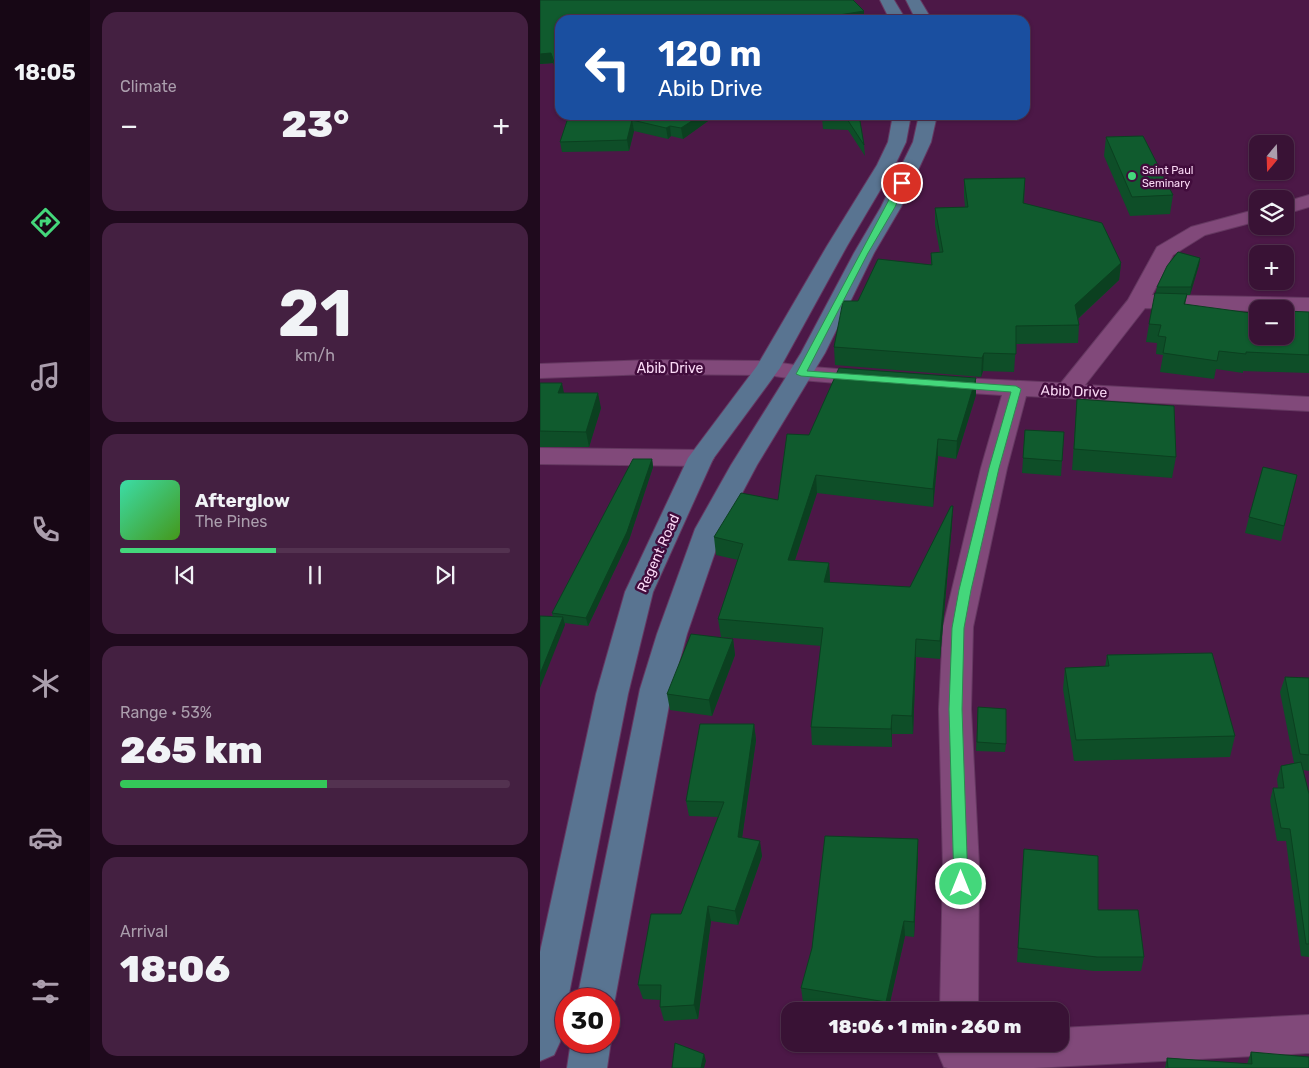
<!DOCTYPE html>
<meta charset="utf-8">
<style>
:root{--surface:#391235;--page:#442041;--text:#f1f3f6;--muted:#ab9ead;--line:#533250;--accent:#44d77b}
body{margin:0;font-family:Rubik,sans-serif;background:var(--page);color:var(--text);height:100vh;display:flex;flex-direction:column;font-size:19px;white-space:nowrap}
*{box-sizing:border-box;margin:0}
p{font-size:16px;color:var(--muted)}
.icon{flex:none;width:28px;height:28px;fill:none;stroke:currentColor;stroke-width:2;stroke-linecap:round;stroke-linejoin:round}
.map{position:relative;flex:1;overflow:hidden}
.sheet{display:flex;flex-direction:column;gap:12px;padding:12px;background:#1f0a1d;width:450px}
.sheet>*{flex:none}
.top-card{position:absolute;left:15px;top:15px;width:475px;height:105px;border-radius:15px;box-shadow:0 1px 4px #0004,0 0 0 1px var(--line);background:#1a4fa0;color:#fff;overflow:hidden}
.needle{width:32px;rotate:199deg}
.fabs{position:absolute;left:709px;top:135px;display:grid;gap:10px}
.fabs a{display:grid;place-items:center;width:45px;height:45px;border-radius:10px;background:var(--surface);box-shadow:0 1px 4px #0004,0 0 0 1px var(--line);font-size:25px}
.speed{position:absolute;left:15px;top:988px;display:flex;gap:10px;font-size:25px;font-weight:700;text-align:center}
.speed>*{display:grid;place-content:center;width:65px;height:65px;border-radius:50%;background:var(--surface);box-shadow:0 1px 4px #0004,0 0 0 1px var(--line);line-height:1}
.speed .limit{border:8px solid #d22;background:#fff;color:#111}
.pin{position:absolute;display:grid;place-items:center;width:42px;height:42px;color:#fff;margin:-21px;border:2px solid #fff;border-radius:50%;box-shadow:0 1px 5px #0007}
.me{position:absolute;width:55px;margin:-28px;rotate:0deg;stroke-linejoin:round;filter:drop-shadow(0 0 4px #0008)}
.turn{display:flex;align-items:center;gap:18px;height:105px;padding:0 20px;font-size:22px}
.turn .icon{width:65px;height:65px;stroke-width:2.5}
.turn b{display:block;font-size:35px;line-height:42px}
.big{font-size:38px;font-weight:800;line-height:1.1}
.sheet .card{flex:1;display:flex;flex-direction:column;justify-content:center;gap:8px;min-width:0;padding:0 18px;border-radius:15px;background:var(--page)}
.sheet .dial{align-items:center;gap:0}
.dial b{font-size:65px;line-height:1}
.song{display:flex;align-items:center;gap:15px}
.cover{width:60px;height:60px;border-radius:8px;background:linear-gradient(135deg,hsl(160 70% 55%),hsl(100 70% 35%))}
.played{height:5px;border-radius:2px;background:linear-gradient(90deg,var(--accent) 40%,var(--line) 40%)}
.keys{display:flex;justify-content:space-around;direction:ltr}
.heat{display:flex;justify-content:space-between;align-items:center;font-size:28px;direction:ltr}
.charge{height:8px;border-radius:4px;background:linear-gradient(90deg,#34c759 53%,var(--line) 0)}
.trip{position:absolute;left:241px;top:1002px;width:288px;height:50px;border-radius:15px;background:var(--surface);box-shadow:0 1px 4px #0004,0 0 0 1px var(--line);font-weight:800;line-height:50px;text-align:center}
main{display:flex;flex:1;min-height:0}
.menu{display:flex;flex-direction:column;width:90px;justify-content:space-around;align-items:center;background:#170715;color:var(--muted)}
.menu .icon{width:35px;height:35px}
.menu .active{color:var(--accent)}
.menu b{font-size:22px;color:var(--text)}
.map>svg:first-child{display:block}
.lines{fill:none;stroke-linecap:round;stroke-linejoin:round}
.minor-casing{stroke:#653861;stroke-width:2}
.primary-casing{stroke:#653861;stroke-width:2}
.minor{fill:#81497a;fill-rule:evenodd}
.primary{fill:#597491;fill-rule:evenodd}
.wall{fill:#0e4e28}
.shaded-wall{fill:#0b4020}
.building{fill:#105b2e;stroke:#0b4020}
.route{fill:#44d77b;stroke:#2c8c50}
.poi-dot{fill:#44d77b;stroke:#410c3c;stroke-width:2}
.labels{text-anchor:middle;stroke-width:5;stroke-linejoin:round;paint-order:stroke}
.far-poi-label{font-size:11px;fill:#fad9f5;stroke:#410c3c;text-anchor:start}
.street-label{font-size:14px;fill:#fad9f5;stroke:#410c3c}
</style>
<main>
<nav class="menu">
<b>18:05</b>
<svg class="icon active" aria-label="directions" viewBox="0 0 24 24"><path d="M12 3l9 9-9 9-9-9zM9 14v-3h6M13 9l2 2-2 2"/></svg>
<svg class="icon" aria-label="music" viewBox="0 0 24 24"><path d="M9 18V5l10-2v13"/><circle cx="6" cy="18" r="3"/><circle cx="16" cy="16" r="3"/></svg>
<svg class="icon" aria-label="phone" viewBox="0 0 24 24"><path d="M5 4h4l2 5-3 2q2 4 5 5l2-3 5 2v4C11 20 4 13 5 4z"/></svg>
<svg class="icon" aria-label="climate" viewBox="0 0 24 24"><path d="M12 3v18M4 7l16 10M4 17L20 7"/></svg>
<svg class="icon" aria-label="car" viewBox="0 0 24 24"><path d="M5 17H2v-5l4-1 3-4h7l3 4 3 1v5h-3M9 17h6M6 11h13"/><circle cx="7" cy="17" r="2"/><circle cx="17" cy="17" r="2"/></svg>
<svg class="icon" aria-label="filters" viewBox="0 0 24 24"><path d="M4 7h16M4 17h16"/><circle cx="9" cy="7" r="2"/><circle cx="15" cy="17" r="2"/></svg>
</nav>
<section class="sheet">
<div class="card"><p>Climate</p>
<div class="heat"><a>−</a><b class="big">23°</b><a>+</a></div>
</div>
<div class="card dial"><b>21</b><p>km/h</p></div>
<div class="card">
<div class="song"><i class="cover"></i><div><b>Afterglow</b><p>The Pines</p></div></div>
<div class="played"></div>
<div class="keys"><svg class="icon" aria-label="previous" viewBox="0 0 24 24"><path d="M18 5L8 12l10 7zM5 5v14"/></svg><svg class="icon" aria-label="pause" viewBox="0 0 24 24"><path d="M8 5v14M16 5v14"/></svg><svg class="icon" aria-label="next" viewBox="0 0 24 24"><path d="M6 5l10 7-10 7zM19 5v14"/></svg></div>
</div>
<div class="card"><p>Range · 53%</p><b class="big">265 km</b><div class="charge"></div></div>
<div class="card"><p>Arrival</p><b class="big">18:06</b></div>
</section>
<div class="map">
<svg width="769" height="1068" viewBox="0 0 769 1068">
<rect width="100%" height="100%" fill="#4c1847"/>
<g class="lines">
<defs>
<g id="minor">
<path d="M 769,195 L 769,207 L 745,214 L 745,202 Z"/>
<path d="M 718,209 L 718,221 L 665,235 L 633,255 L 612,295 L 769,298 L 769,312 L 745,311 L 745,309 L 718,309 L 718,311 L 605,308 L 545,385 L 769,397 L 769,411 L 486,396 L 467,468 L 433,627 L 431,709 L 439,866 L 438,1011 L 400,1011 L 403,866 L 399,709 L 403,627 L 441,468 L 462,395 L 399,391 L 391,389 L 387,384 L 391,379 L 399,377 L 521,383 L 588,300 L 617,247 L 651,227 Z"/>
<path d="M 111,360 L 228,361 L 261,366 L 333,372 L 341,374 L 345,379 L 341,384 L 333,386 L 261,380 L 228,375 L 111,374 L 0,378 L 0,364 Z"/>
<path d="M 0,448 L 161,450 L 170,452 L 174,458 L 170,464 L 161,466 L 0,464 Z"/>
<path d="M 769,1015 L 769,1053 L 494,1068 L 408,1068 L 404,1067 L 398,1053 L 402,1044 L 520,1044 L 520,1028 Z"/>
</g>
<g id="primary">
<path d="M 340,0 L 354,0 L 366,20 L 350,20 Z"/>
<path d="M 366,0 L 380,0 L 392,20 L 376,20 Z"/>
<path d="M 353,115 L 371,115 L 366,142 L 355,165 L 307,246 L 240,368 L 173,459 L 113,592 L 88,694 L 28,999 L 26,999 L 20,1042 L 14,1055 L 0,1061 L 0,952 L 56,694 L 85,592 L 148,458 L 217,366 L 287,246 L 337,165 L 348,142 Z"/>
<path d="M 379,115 L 397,115 L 391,142 L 361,207 L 334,253 L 285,353 L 217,465 L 183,529 L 147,634 L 132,689 L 75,999 L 69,1012 L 69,999 L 37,999 L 100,689 L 117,634 L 155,529 L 191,465 L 261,353 L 314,253 L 341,207 L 373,142 Z"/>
<path d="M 69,1036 L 71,1041 L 67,1068 L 27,1068 L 31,1041 L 69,1041 Z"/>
</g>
</defs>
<use href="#minor" class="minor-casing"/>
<use href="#primary" class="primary-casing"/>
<use href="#minor" class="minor"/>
<use href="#primary" class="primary"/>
</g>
<g class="wall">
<path d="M 0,0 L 324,11 L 324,20 L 20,20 L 20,84 L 13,63 L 0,64 Z"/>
<path d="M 29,115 L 179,115 L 175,116 L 143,139 L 131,136 L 128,139 L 94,131 L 89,151 L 22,152 L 20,142 Z"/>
<path d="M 319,115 L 324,145 L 325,156 L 308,130 L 283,129 L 282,118 Z"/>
<path d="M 566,137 L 633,195 L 630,214 L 590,216 L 564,156 Z"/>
<path d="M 485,178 L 484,204 L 581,263 L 579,280 L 538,319 L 539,325 L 538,343 L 476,344 L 474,372 L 443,371 L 441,377 L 295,365 L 294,347 L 318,301 L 391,264 L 391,253 L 400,253 L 395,225 L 395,208 L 425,207 L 424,196 L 424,179 Z"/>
<path d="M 660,258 L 659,265 L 650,295 L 647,295 L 645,305 L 718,336 L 769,312 L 769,373 L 703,371 L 703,373 L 676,369 L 674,379 L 620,372 L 623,355 L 616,354 L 617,343 L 606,342 L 609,324 L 617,287 Z"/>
<path d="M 0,383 L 61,408 L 49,447 L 0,447 Z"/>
<path d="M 436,395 L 416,459 L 398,456 L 393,507 L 277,493 L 255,560 L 289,563 L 290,583 L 370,587 L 412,524 L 400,659 L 376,657 L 373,734 L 352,734 L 352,747 L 272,745 L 271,727 L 281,646 L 181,637 L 178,619 L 198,560 L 176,555 L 174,537 L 238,500 L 269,435 Z"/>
<path d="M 537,399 L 636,457 L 632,478 L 532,470 Z"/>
<path d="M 485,430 L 522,461 L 521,476 L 482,473 Z"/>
<path d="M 112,459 L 113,467 L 89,540 L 48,626 L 25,623 L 25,625 L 13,617 L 12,613 Z"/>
<path d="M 757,475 L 741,541 L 705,533 L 709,517 Z"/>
<path d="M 193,639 L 195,655 L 172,716 L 130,710 L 127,694 Z"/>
<path d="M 567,655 L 695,736 L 690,757 L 534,761 L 523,689 L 525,668 L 565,667 Z"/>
<path d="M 745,677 L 769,678 L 769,771 L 763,770 L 769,794 L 769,957 L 761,956 L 746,841 L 737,841 L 730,801 L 733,788 L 738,788 L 737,779 L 741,766 L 754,763 L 740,692 Z"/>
<path d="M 438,707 L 466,744 L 465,752 L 436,751 Z"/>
<path d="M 214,724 L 216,740 L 202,838 L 222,856 L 198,925 L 171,921 L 158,1019 L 124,1021 L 120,1007 L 120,1000 L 103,999 L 98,985 L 141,914 L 178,817 L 149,816 L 146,801 Z"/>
<path d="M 378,839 L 378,855 L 374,937 L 365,936 L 348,1011 L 315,1011 L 263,1002 L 261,988 Z"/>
<path d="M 484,849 L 604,957 L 601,971 L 554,971 L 477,962 Z"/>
<path d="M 711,1052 L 769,1068 L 625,1068 L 627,1058 L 707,1064 Z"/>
</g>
<g class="shaded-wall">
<path d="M 324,11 L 324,20 L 299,20 L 299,15 Z"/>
<path d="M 11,53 L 13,63 L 0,64 L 0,54 Z"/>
<path d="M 161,115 L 179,115 L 175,116 L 143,139 L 141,128 Z"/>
<path d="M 92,120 L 94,131 L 89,151 L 87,140 Z"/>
<path d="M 130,126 L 131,136 L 128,139 L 126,128 Z"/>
<path d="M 660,258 L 659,265 L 650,295 L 651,287 Z"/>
<path d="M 581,263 L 579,280 L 533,323 L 535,305 Z"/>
<path d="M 444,353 L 443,371 L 441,377 L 442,358 Z"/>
<path d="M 436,378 L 436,395 L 416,459 L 417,441 Z"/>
<path d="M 22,383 L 25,398 L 18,393 Z"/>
<path d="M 58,393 L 61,408 L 49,447 L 46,432 Z"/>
<path d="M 398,439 L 398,456 L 393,507 L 393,489 Z"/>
<path d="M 112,459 L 113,467 L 89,540 L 48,626 L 46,618 Z"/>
<path d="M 276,475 L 277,493 L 249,578 L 248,560 Z"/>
<path d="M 413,506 L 412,524 L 400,659 L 400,641 Z"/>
<path d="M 289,563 L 290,581 L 285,600 L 284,582 Z"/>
<path d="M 23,617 L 25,625 L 0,688 L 0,674 Z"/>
<path d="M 193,639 L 195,655 L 172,716 L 169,700 Z"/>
<path d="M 376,639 L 376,657 L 373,734 L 372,716 Z"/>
<path d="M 352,715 L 352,747 L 351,729 Z"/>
<path d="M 214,724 L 216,740 L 200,852 L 198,837 Z"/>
<path d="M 378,839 L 378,855 L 374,937 L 374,922 Z"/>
<path d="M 220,841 L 222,856 L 198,925 L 195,911 Z"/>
<path d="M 168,906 L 171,921 L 158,1019 L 154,1005 Z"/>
<path d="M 364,921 L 365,936 L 348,1011 L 347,1011 L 346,1002 Z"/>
<path d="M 164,1054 L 166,1061 L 164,1068 L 161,1068 Z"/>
</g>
<g class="building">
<path d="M 0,0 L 313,0 L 324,11 L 299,15 L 304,20 L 20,20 L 20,81 L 11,53 L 0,54 Z"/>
<path d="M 29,115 L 161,115 L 141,128 L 130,126 L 126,128 L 92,120 L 87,140 L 20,142 Z"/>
<path d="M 283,115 L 319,115 L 324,145 L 307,119 L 282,118 Z"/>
<path d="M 603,136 L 633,195 L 592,197 L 566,137 Z"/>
<path d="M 485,178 L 483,203 L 562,223 L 581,263 L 535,305 L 539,325 L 476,326 L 476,354 L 444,353 L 442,358 L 294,347 L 303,301 L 318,301 L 338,259 L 392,265 L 391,253 L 403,252 L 395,208 L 428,207 L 424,179 Z"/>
<path d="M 638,252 L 660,258 L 651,287 L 617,287 L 627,266 Z"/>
<path d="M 615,293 L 647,294 L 644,304 L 718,314 L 718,336 L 745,336 L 745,311 L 769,312 L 769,355 L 706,352 L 706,354 L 679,351 L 677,361 L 623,353 L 626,337 L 618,336 L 621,325 L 609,324 Z"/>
<path d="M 299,368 L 436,378 L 417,441 L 398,439 L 393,489 L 276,475 L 248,560 L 289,563 L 284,582 L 370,587 L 411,506 L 413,506 L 400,641 L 376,639 L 372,716 L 352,715 L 351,729 L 271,727 L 283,628 L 178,619 L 203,544 L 174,537 L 201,493 L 238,500 L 247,434 L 269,435 Z"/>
<path d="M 0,383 L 22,383 L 18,393 L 58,393 L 46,432 L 0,431 Z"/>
<path d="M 537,399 L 634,406 L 636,457 L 534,449 Z"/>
<path d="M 485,430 L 524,432 L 522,461 L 483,458 Z"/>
<path d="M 93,459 L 112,459 L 87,532 L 46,618 L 12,613 Z"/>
<path d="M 723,467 L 757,475 L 744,526 L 709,517 Z"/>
<path d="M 0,616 L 23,617 L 0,674 Z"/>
<path d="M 151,634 L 193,639 L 169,700 L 127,694 Z"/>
<path d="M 672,653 L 695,736 L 536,740 L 525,668 L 569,666 L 567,655 Z"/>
<path d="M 745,677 L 769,678 L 769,755 L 760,754 Z"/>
<path d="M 438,707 L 466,709 L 466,744 L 437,742 Z"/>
<path d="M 160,724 L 214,724 L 198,837 L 220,841 L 195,911 L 168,906 L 154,1005 L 120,1007 L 121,985 L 98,985 L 111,914 L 141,914 L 184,802 L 146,801 Z"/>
<path d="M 761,762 L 769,794 L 769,944 L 766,944 L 750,829 L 741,828 L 733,788 L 744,788 L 741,766 Z"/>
<path d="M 285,836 L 378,839 L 374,922 L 364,921 L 346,1002 L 261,988 L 272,948 Z"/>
<path d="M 484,849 L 558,856 L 558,910 L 598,910 L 604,957 L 557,957 L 478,948 Z"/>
<path d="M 135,1043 L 164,1054 L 161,1068 L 132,1068 Z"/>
<path d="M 711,1052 L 769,1057 L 769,1068 L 628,1068 L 627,1058 L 712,1064 Z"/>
</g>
<path class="route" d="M 359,181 L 366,183 L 355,207 L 328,253 L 267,371 L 476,386 L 481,389 L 459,468 L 431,590 L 424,628 L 422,709 L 428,884 L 426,889 L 421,891 L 416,889 L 414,884 L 409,709 L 412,628 L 419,590 L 449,468 L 471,392 L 261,376 L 256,374 Z"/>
<circle class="poi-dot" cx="592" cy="176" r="5"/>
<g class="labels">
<g class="far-poi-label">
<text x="602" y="174">Saint Paul<tspan x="602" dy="13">Seminary</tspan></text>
</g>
<g class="street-label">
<text x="130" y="373">Abib Drive</text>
<text transform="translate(534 391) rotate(2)" y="5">Abib Drive</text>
<text transform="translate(118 553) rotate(-66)" y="5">Regent Road</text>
</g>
</g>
</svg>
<div class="fabs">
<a><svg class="needle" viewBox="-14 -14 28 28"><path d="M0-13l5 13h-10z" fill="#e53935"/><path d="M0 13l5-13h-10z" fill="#ab9ead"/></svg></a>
<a><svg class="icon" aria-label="layers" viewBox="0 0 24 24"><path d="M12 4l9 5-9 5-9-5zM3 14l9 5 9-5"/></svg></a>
<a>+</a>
<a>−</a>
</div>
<div class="speed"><div class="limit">30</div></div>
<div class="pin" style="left:362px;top:183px;background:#d93025"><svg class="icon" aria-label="arrive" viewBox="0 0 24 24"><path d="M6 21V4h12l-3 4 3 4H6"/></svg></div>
<svg class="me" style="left:421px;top:884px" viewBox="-20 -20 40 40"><circle r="17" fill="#44d77b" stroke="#fff" stroke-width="3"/><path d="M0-11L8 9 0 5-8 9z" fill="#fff"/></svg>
<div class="trip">18:06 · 1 min · 260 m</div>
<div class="top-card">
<div class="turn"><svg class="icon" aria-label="left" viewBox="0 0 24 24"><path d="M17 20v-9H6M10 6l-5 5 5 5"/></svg><div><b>120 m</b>Abib Drive</div></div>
</div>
</div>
</main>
